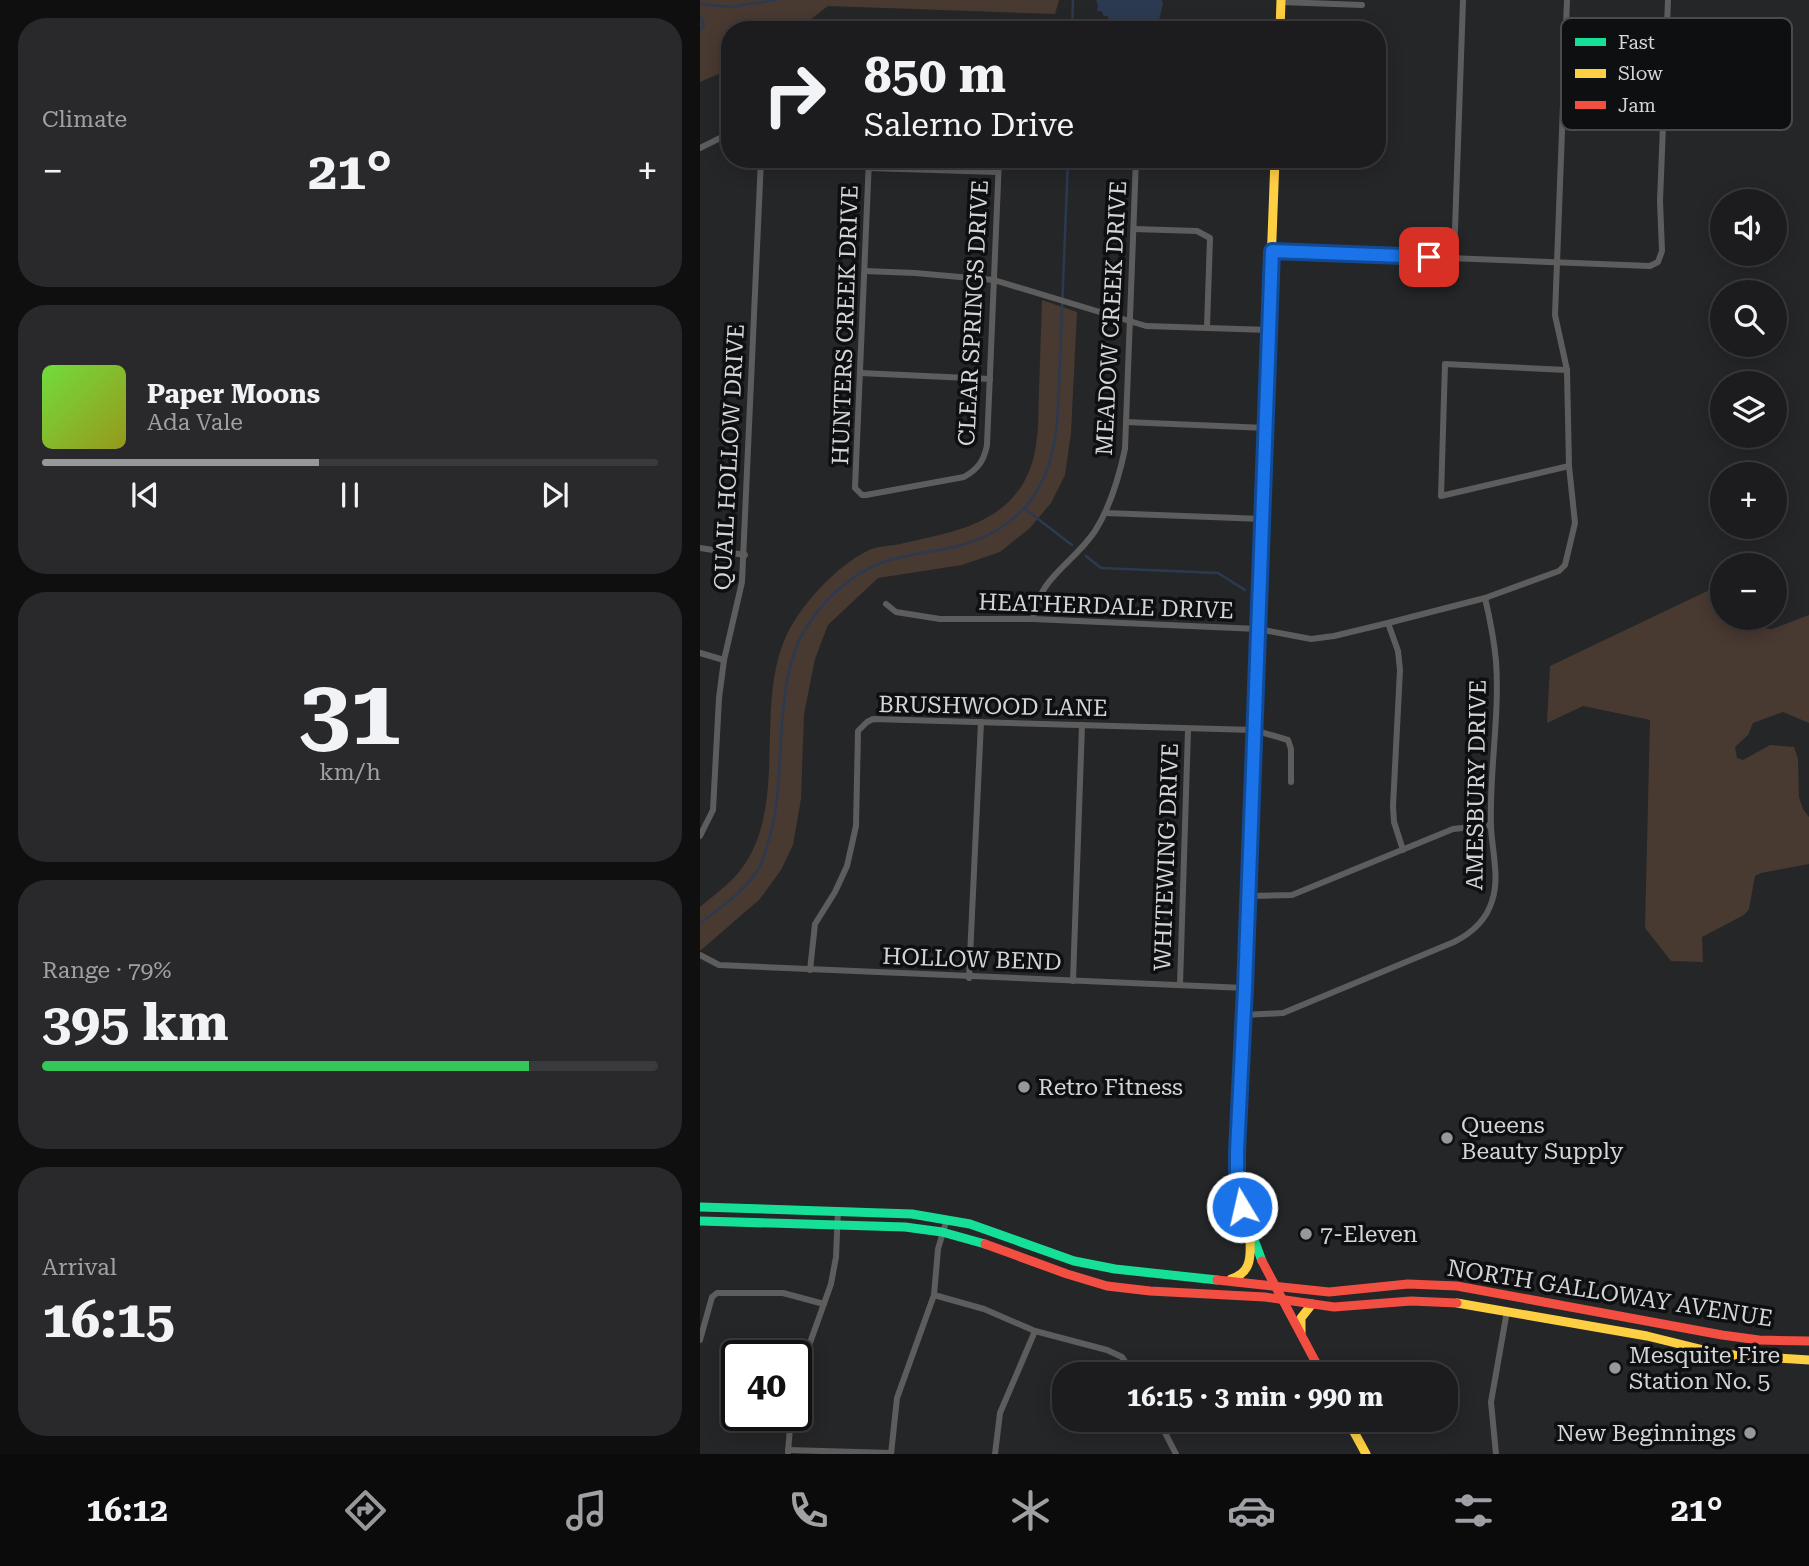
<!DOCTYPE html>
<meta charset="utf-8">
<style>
:root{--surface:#1c1c1e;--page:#29292b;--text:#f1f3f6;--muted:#a0a1a4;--line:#3a3a3c;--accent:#96989a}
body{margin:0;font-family:"Roboto Serif",serif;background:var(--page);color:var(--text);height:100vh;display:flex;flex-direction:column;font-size:26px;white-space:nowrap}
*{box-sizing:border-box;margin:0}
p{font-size:23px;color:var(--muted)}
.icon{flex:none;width:38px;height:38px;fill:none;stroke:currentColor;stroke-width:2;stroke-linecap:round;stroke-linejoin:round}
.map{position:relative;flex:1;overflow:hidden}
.drawer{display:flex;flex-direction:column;gap:18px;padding:18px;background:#0f0f10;width:700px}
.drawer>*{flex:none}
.banner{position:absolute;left:21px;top:21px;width:665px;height:147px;border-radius:28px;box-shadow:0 4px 18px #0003,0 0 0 2px var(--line);background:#1c1c1e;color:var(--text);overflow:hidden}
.tools{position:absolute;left:1010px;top:189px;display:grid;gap:14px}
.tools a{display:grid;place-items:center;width:77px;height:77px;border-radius:50%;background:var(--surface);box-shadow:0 4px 18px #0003,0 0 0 2px var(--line);font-size:35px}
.speed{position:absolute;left:21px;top:1340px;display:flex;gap:14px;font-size:35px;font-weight:700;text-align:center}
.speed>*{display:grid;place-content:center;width:91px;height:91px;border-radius:50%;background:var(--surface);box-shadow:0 4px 18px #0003,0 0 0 2px var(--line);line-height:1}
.speed .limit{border:4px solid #111;border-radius:10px;background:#fff;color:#111}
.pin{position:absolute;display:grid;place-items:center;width:60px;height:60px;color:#fff;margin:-30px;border-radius:14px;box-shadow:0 4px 10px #0006}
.me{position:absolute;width:77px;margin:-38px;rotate:351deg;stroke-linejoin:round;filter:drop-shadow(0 0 5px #0008)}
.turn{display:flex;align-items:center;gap:24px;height:147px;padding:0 28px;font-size:32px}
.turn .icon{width:91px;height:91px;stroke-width:2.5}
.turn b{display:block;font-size:49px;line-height:60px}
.big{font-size:52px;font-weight:700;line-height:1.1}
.drawer .tile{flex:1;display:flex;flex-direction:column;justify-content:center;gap:10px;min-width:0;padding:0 24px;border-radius:28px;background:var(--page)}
.drawer .dial{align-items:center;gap:0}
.dial b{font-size:91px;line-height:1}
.song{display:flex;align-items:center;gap:21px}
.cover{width:84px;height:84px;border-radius:10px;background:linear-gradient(135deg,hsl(100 70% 55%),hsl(60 70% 35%))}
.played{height:7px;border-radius:4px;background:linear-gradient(90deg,var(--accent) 45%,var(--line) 45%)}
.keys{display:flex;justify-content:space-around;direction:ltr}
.heat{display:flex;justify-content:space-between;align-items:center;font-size:38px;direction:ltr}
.charge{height:10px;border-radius:5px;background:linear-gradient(90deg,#34c759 79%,var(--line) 0)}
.trip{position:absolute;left:352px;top:1362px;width:406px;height:70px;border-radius:28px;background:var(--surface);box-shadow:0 4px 18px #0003,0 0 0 2px var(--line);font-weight:700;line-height:70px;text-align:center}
.tabs{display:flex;height:112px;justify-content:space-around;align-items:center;background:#0b0b0c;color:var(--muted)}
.tabs .icon{width:49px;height:49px}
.tabs .active{color:var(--accent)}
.tabs b{font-size:32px;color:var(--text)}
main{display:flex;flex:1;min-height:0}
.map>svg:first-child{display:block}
.green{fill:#483931}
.water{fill:#2c3a51}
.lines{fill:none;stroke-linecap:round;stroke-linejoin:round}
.stream{stroke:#2c3a51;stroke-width:2.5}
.street{stroke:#5e5d5e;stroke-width:6}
.fast{stroke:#16e098;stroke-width:9}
.slow{stroke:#ffcf43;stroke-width:9}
.jam{stroke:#f24e42;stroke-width:9}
.route-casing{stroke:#114b97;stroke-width:18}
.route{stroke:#1a73e8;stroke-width:12}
.poi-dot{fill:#96989a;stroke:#0e0f10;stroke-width:2.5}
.labels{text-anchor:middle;stroke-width:7;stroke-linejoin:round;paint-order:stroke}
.street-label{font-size:23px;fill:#d3d5d7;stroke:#0e0f10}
.poi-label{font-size:23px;fill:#d3d5d7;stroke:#0e0f10;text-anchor:start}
.key{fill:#0e0f10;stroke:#494a4c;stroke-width:2}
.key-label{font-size:19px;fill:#d3d5d7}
</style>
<main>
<section class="drawer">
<div class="tile"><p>Climate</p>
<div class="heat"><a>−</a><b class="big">21°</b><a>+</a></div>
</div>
<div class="tile">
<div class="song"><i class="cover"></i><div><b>Paper Moons</b><p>Ada Vale</p></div></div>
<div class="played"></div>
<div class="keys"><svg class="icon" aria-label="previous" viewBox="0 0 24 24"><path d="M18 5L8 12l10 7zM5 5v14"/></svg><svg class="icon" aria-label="pause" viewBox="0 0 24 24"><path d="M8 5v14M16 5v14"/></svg><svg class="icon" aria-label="next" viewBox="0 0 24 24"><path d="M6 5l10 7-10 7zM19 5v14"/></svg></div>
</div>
<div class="tile dial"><b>31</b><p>km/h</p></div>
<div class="tile"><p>Range · 79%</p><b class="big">395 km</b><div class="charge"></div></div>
<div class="tile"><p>Arrival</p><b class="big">16:15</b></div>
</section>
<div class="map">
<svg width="1109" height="1454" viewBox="0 0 1109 1454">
<rect width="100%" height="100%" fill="#252628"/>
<g class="green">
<path d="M 0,0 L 359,0 L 355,14 L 128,6 L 97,30 L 30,30 L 30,69 L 0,82 Z"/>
<path d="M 342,300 L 377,312 L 371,433 L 365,475 L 351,503 L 330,528 L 300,552 L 262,565 L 178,578 L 128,625 L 115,659 L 104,714 L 101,799 L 93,845 L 81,870 L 59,900 L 0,951 L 0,907 C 13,896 28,885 39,872 C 89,810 55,712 84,641 C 97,608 137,565 169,550 C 178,546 190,546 200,544 C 247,533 302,526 326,478 C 340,451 338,419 339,390 C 340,360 341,330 342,300 Z"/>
<path d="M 1022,584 L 1022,618 L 1044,618 L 1055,627 L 1072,629 L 1109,615 L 1109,723 L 1083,712 L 1053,723 L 1048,735 L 1035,747 L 1037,758 L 1043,760 L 1070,745 L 1094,747 L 1098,759 L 1099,797 L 1103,809 L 1109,817 L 1109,864 L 1061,873 L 1055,876 L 1049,909 L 1044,915 L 1002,937 L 1003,962 L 971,961 L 945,928 L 950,720 L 883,706 L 847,723 L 850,666 Z"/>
</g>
<path class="water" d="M 396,0 L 462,0 L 463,3 L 458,25 L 454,30 L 429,30 L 424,25 L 415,28 L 407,16 L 404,16 L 401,11 L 397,11 L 398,6 Z"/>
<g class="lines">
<g class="stream">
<path d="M 0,4 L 30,7 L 76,0"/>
<path d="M 0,16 L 4,25 L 0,30"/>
<path d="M 372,30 L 373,0"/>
<path d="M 325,509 L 372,545"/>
<path d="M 386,556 L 401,568 L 518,573 L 545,590"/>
<path d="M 0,923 C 21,908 43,892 58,870 C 63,863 65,853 67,845 C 90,779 69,688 106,628 C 124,599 153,572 186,561 C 208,554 232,552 254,547 C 294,538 328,515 345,475 C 360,440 358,398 360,360 C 363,293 365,226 368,159"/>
</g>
<g class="street">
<path d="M 581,2 L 662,5"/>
<path d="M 0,148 L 30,133"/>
<path d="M 169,159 L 155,488 L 162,495 L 166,495 L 264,477 C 278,469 284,461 287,445 L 299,159"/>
<path d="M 169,168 L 298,172"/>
<path d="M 434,229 L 497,231 L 510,238 L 507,327"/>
<path d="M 572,251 L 950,266 L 958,262 L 962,251 L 960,201 L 968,0"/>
<path d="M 754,258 L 763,0"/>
<path d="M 165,271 L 215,273 L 294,280 L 446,326 L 569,330"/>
<path d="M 867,370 L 745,364 L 741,496 L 869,466"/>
<path d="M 160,373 L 290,379"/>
<path d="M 426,422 L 566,428"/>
<path d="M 405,513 L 563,519"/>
<path d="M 0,548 L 45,555"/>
<path d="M 186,604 L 196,612 L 240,619 L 333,619 L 558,629 L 611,639 L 634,636 L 688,623 L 785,598 L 859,571 L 865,565 L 875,523 L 869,466 L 867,370 L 855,315 L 867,0"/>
<path d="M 333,619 C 338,578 373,564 395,531 C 411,506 419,477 425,449 L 436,159"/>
<path d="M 688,623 L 698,651 L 700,670 L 693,806 L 694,822 L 703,850"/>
<path d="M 0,653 L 24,660"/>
<path d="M 0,836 L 13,810 L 19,698 L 24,660 L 42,582 L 61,159"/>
<path d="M 548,896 L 592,895 L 753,829 L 791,825"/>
<path d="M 0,955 L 19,965 L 545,988"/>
<path d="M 110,970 L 115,924 L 135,892 L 147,866 L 156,826 L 158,731 L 167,722 L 173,719 L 554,730 L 588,740 L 591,749 L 591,782"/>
<path d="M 269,978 L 281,722"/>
<path d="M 373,981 L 382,725"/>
<path d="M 480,985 L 488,730"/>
<path d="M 544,1015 L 583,1013 L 754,942 C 772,933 786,921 792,901 C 800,878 792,850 791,827 C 789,772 800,716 796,661 C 794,640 790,619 785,598"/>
<path d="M 234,1295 L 284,1309 L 335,1331 L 407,1350 L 422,1357 L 433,1374"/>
<path d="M 0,1340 L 12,1297 L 17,1293 L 83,1293 L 124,1304"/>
<path d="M 96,1382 L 131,1284 L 136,1257 L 138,1210"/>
<path d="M 458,1419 L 476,1454"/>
<path d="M 88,1450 L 191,1453"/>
<path d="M 88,1452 L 91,1416"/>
<path d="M 191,1454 L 197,1398 L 234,1295 L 238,1249 L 247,1219"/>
<path d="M 295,1454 L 300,1413 L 335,1331"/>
<path d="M 796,1454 L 791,1402 L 807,1311"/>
</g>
<g class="fast">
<path d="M 556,656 L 537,1172 L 549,1226 L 562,1261"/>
<path d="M 0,1207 L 212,1214 L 270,1224 L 374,1261 L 415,1269 L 517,1280"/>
<path d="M 0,1221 L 205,1227 L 242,1232 L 285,1244"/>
</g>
<g class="slow">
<path d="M 580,30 L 581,0"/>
<path d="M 556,656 L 575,159"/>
<path d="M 531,1279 C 550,1273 551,1259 550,1241"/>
<path d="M 757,1303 L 947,1336 L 1020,1354 L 1109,1360"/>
<path d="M 601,1333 L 601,1318 L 612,1304"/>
<path d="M 647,1419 L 666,1454"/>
</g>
<g class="jam">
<path d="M 285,1244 L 367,1274 L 407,1286 L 450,1291 L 565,1297 L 634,1307 L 711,1301 L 757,1303"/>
<path d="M 562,1261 L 622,1374"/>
<path d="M 517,1280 L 629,1292 L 708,1284 L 757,1286 L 1022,1335 L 1059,1340 L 1109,1341"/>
</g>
</g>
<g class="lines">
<defs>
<path id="route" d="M 542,1207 L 537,1172 L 537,1152 L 545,988 L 572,251 L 729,257"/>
</defs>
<use href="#route" class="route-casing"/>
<use href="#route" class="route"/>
</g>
<g class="poi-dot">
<circle cx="324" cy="1087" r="7"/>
<circle cx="747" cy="1138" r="7"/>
<circle cx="606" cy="1234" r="7"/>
<circle cx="915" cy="1368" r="7"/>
<circle cx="1050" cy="1433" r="7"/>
</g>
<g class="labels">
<g class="street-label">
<text transform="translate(273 313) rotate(-87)" y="8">CLEAR SPRINGS DRIVE</text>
<text transform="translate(411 318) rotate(-87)" y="8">MEADOW CREEK DRIVE</text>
<text transform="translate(145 325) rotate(-88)" y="8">HUNTERS CREEK DRIVE</text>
<text transform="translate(29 457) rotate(-87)" y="8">QUAIL HOLLOW DRIVE</text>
<text transform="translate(406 606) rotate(2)" y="8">HEATHERDALE DRIVE</text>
<text transform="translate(293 706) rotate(1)" y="8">BRUSHWOOD LANE</text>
<text transform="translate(776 785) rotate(-89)" y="8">AMESBURY DRIVE</text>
<text transform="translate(466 857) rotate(-88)" y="8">WHITEWING DRIVE</text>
<text transform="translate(272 959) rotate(2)" y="8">HOLLOW BEND</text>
<text transform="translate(910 1293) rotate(9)" y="8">NORTH GALLOWAY AVENUE</text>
</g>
<g class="poi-label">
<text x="338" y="1095">Retro Fitness</text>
<text x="761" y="1133">Queens<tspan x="761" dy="26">Beauty Supply</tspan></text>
<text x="620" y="1242">7-Eleven</text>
<text x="929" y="1363">Mesquite Fire<tspan x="929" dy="26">Station No. 5</tspan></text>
<text x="1036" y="1441" text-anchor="end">New Beginnings</text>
</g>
</g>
<rect x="861" y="18" width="231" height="112" rx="10" class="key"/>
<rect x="875" y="38" width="31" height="8" fill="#16e098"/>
<rect x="875" y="69" width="31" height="9" fill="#ffcf43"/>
<rect x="875" y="101" width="31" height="8" fill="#f24e42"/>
<g class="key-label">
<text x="918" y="49">Fast</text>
<text x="918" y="80">Slow</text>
<text x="918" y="112">Jam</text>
</g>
</svg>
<div class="tools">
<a><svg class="icon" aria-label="sound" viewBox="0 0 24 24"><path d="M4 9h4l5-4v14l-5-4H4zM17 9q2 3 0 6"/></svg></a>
<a><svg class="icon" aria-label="search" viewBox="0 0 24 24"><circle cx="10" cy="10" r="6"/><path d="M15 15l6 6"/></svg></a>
<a><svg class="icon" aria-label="layers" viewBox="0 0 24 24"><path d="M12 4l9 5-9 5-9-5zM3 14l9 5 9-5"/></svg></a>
<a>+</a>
<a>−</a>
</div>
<div class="speed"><div class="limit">40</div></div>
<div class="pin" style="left:729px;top:257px;background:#d93025"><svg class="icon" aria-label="arrive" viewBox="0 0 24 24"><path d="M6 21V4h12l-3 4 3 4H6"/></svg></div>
<svg class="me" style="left:542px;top:1207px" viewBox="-20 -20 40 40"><circle r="17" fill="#1a73e8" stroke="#fff" stroke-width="3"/><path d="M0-11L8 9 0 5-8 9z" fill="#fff"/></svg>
<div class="trip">16:15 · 3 min · 990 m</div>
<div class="banner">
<div class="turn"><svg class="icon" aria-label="right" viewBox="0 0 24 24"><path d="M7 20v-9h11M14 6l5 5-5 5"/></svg><div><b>850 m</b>Salerno Drive</div></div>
</div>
</div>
</main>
<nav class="tabs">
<b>16:12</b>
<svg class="icon active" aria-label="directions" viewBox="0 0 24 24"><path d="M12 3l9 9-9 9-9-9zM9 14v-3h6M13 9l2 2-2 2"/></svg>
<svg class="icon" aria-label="music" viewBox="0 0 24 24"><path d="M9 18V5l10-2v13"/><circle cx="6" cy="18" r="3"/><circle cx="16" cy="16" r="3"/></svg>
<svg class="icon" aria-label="phone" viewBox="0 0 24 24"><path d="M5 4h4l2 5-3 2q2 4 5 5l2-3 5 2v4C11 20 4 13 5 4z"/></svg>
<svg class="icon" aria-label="climate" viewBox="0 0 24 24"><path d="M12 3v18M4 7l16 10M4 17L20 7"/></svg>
<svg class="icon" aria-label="car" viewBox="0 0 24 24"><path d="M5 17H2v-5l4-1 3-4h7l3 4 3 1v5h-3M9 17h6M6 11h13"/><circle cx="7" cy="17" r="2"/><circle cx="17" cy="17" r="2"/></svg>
<svg class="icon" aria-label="filters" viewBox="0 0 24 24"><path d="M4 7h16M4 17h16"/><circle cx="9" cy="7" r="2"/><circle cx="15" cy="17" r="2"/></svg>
<b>21°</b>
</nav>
